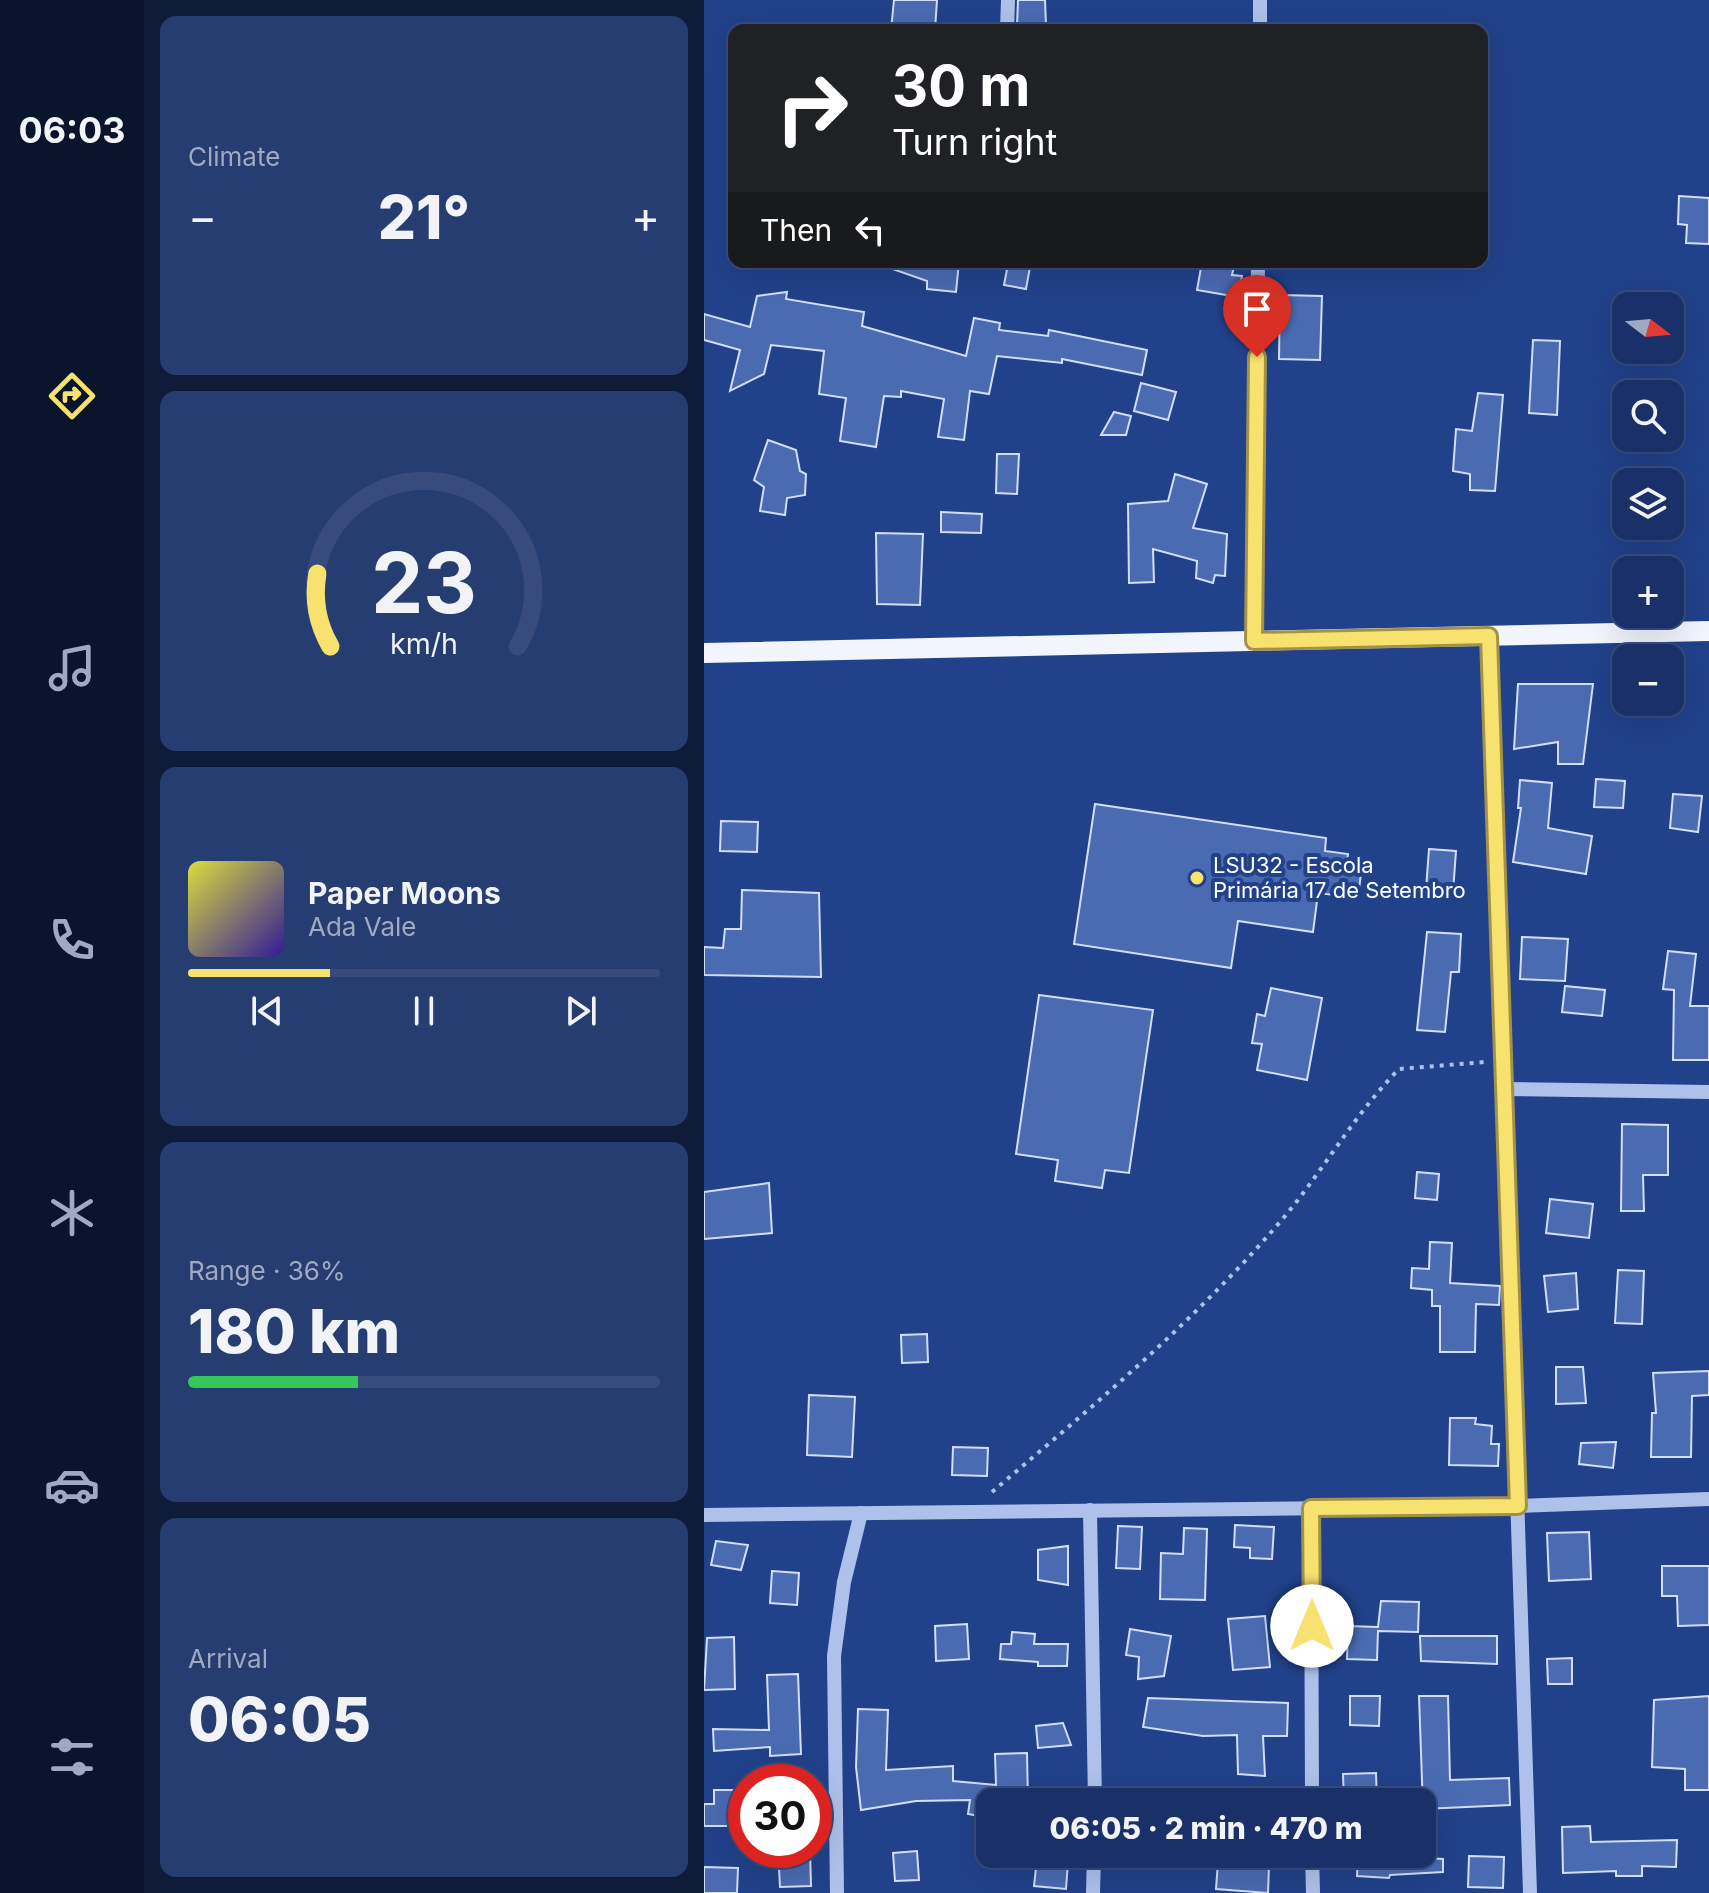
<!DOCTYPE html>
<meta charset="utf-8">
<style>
:root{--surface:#193168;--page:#263d71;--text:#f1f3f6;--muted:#9fa9c0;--line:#374c7c;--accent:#f7e16f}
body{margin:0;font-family:Inter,sans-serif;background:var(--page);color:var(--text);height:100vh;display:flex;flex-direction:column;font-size:30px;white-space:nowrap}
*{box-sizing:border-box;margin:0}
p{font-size:26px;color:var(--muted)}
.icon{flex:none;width:44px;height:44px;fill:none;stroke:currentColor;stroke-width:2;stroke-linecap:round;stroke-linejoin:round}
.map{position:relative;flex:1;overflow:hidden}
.details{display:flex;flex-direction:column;gap:16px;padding:16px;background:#0e1b39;width:560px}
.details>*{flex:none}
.banner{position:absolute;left:24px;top:24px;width:760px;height:244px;border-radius:16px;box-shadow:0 8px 32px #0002,0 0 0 2px var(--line);background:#202124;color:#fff;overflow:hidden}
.needle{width:52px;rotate:106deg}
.buttons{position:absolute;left:908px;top:292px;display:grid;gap:16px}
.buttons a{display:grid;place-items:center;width:72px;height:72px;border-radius:16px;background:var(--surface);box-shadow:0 8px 32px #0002,0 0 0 2px var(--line);font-size:40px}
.speed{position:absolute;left:24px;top:1764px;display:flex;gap:16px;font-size:40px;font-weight:700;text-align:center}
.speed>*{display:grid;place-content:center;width:104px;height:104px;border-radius:50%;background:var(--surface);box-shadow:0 8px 32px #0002,0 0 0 2px var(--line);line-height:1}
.speed .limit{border:12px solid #d22;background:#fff;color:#111}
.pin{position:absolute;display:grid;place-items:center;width:68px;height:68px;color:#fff;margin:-82px -34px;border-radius:50% 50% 50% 0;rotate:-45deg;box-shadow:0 0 8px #0007}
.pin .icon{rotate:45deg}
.me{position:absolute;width:88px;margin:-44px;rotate:0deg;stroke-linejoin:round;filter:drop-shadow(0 0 6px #0008)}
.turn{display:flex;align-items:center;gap:28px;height:168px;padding:0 32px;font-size:36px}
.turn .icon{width:104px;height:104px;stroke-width:2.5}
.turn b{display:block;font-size:56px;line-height:68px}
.then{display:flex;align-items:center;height:76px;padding:0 32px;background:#0003;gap:16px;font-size:30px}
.big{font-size:60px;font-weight:800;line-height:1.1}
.details .widget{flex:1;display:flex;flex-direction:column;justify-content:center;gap:12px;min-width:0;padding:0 28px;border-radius:16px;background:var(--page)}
.details .dial{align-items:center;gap:0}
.dial svg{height:208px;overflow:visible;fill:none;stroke:var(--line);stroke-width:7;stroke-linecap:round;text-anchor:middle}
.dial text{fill:var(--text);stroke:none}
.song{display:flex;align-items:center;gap:24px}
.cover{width:96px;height:96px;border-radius:12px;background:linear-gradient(135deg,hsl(60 70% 55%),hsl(250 70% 35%))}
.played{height:8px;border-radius:4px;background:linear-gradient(90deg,var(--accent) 30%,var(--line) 30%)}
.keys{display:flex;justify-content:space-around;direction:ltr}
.heat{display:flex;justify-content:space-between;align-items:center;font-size:44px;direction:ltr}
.charge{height:12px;border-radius:6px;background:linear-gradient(90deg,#34c759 36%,var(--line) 0)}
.trip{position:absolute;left:272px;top:1788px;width:460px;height:80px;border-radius:16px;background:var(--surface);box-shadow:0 8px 32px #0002,0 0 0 2px var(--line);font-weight:800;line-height:80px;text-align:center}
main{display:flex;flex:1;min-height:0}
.tabs{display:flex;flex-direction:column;width:144px;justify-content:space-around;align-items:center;background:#0a142a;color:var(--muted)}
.tabs .icon{width:56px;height:56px}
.tabs .selected{color:var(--accent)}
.tabs b{font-size:36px;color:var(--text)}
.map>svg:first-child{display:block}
.building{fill:#4a6ab2;stroke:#d2def8;stroke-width:2}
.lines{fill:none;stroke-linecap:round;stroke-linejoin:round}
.path{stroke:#adc1eb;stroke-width:4;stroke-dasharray:4 6;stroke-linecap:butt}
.minor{stroke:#adc1eb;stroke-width:14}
.major{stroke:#f2f5fe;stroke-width:20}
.route-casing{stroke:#a19248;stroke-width:20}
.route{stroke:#f7e16f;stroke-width:14}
.poi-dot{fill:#f7e16f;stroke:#21418a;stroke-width:3}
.labels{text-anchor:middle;stroke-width:8;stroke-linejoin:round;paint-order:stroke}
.poi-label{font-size:22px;fill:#fff;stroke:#21418a;text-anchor:start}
</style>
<main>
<nav class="tabs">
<b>06:03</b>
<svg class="icon selected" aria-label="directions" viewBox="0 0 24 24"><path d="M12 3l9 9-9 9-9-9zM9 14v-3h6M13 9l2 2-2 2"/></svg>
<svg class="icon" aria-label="music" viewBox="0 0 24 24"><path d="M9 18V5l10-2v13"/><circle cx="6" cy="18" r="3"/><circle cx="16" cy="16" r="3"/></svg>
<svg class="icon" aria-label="phone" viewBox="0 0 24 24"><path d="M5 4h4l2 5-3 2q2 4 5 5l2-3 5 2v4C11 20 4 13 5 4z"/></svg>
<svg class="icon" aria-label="climate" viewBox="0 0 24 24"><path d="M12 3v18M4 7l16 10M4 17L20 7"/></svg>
<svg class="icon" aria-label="car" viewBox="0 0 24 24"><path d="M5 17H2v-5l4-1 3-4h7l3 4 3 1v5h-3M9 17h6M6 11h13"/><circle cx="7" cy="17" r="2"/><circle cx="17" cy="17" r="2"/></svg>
<svg class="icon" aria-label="filters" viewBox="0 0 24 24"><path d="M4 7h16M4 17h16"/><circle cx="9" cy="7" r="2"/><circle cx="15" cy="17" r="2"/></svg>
</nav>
<section class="details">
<div class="widget"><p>Climate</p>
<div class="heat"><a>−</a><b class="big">21°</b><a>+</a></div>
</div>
<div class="widget dial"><svg viewBox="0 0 100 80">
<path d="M14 69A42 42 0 1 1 86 69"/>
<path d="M14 69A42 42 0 0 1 9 41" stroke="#f7e16f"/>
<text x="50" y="56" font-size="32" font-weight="700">23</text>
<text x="50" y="72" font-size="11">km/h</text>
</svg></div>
<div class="widget">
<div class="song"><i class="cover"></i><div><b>Paper Moons</b><p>Ada Vale</p></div></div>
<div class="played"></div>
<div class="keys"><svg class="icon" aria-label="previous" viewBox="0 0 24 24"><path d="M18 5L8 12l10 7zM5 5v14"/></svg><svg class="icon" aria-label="pause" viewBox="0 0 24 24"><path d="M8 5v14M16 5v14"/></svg><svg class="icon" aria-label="next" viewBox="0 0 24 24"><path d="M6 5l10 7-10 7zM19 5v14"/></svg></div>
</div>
<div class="widget"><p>Range · 36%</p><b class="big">180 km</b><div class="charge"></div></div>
<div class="widget"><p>Arrival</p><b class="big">06:05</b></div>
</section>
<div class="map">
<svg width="1005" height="1893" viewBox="0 0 1005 1893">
<rect width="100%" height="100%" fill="#21418a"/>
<g class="building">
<path d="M 190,0 L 233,0 L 231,30 L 187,30 Z"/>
<path d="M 314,0 L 341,0 L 342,25 L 313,26 Z"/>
<path d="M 975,196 L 1005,198 L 1005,244 L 982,243 L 983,225 L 974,224 Z"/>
<path d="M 178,262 L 255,262 L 252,292 L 223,289 L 223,281 L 177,265 Z"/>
<path d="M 498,262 L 531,262 L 528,275 L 538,276 L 534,297 L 493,290 Z"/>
<path d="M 304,264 L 326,267 L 322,289 L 300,285 Z"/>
<path d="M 83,292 L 82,299 L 160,312 L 158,326 L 262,356 L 270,318 L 296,323 L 295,330 L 344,336 L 345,330 L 443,350 L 438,375 L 358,359 L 358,363 L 293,356 L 285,394 L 266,391 L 260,440 L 234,437 L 240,399 L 197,391 L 197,397 L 180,396 L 172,447 L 136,441 L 142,398 L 115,394 L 120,351 L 67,345 L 60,374 L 26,391 L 36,350 L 0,340 L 0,314 L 46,327 L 53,296 Z"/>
<path d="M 576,295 L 618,296 L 616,360 L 575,359 Z"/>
<path d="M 829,340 L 856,341 L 853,415 L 825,413 Z"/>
<path d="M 437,383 L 472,392 L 464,420 L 430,411 Z"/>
<path d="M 774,393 L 799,395 L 791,491 L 766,490 L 766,474 L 749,471 L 752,429 L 768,431 Z"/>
<path d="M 410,412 L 427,416 L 422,435 L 397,435 Z"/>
<path d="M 64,440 L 92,450 L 96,471 L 102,474 L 101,495 L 83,498 L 81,515 L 56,511 L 60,487 L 50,480 Z"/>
<path d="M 293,454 L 315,454 L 313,494 L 292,493 Z"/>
<path d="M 471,474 L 503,484 L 489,528 L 523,534 L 521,576 L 511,575 L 509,583 L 492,578 L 493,561 L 449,549 L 450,582 L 425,583 L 424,504 L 464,501 Z"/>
<path d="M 237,512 L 278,514 L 277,533 L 237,532 Z"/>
<path d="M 172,533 L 219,534 L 216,605 L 173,604 Z"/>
<path d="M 814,684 L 889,684 L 879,764 L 854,764 L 854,742 L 810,749 Z"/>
<path d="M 892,779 L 921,781 L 919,808 L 890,807 Z"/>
<path d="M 816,780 L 848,783 L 844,828 L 888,836 L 882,874 L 809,862 L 817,808 L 814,808 Z"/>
<path d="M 969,794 L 998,796 L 994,832 L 966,828 Z"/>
<path d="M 391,804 L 622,838 L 621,851 L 644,854 L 643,863 L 658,865 L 654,898 L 614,893 L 609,932 L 534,921 L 527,968 L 370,944 Z"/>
<path d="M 17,821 L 54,822 L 53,852 L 16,851 Z"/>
<path d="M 725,849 L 752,851 L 749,892 L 722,889 Z"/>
<path d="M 38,890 L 115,893 L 117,977 L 0,975 L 0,947 L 19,948 L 21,929 L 37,929 Z"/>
<path d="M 723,932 L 757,934 L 755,972 L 747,972 L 741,1032 L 713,1030 Z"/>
<path d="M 818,937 L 864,939 L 861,981 L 816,979 Z"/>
<path d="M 964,951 L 992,954 L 986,1006 L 1005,1006 L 1005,1060 L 969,1060 L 970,990 L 959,989 Z"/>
<path d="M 861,986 L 901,990 L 898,1016 L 858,1012 Z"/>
<path d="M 567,988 L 618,998 L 603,1080 L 553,1070 L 558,1044 L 548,1043 L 553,1014 L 561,1016 Z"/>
<path d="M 335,995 L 449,1010 L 425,1173 L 401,1170 L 398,1188 L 351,1181 L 354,1160 L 312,1154 Z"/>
<path d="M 918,1124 L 964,1125 L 964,1175 L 939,1175 L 940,1211 L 917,1211 Z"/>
<path d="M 713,1172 L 735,1174 L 733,1200 L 711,1198 Z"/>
<path d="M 65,1183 L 68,1233 L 0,1239 L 0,1192 Z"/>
<path d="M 846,1199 L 889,1204 L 885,1238 L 842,1233 Z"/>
<path d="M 726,1242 L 748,1243 L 746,1283 L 796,1286 L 795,1305 L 772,1304 L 771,1352 L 736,1352 L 736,1306 L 728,1306 L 728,1290 L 707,1288 L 708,1268 L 725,1269 Z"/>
<path d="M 914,1270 L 940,1271 L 938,1324 L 911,1323 Z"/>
<path d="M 872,1273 L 874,1309 L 844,1312 L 840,1276 Z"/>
<path d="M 223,1334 L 224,1362 L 198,1363 L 197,1335 Z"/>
<path d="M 852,1367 L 879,1367 L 882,1403 L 852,1404 Z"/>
<path d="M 1005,1371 L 1005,1395 L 988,1396 L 987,1457 L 947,1457 L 948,1413 L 952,1413 L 949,1373 Z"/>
<path d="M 105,1395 L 151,1397 L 148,1457 L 103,1455 Z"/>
<path d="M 746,1418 L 772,1418 L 771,1424 L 788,1426 L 787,1444 L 795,1444 L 794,1466 L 745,1465 Z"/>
<path d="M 912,1442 L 909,1468 L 875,1464 L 877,1443 Z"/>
<path d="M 249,1447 L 284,1448 L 283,1476 L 248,1475 Z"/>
<path d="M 531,1525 L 570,1527 L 568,1559 L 546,1558 L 546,1548 L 530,1547 Z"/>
<path d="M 414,1526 L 438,1527 L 436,1569 L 412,1568 Z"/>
<path d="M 480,1528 L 503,1529 L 501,1600 L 456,1599 L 457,1553 L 479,1554 Z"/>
<path d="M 885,1532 L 887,1579 L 845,1581 L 843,1533 Z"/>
<path d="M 12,1541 L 44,1545 L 37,1570 L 7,1565 Z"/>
<path d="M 364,1546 L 364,1585 L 334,1580 L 334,1550 Z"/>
<path d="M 958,1566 L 1005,1566 L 1005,1625 L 974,1626 L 973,1596 L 958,1596 Z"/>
<path d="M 68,1571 L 95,1573 L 93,1605 L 66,1603 Z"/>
<path d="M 677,1601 L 715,1602 L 714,1632 L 674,1631 L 673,1660 L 643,1659 L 644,1626 L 674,1627 Z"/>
<path d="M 561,1616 L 566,1667 L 529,1670 L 524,1619 Z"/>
<path d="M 263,1624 L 265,1659 L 232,1661 L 231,1626 Z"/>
<path d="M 426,1629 L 467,1636 L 460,1676 L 434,1679 L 435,1657 L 422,1655 Z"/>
<path d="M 308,1632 L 331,1634 L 330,1644 L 364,1644 L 363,1666 L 334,1666 L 334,1662 L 296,1659 L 297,1644 L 307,1644 Z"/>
<path d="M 716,1636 L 793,1636 L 793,1664 L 717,1661 Z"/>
<path d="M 30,1637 L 31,1689 L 0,1690 L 3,1638 Z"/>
<path d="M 868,1658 L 868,1684 L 844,1684 L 843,1659 Z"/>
<path d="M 94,1674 L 97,1754 L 66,1756 L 66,1747 L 10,1751 L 9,1729 L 65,1730 L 63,1675 Z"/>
<path d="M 646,1696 L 676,1696 L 675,1726 L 646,1725 Z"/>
<path d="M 715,1696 L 744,1696 L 746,1780 L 805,1778 L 806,1805 L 719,1809 Z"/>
<path d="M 1005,1696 L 1005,1790 L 981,1790 L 981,1769 L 948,1767 L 950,1700 Z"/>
<path d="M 444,1698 L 584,1703 L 583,1736 L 559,1736 L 561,1776 L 534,1774 L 533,1735 L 499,1736 L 439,1727 Z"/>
<path d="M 154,1709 L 184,1710 L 182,1770 L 249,1766 L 249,1781 L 292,1785 L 291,1754 L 323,1753 L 324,1802 L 286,1802 L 286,1818 L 264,1814 L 266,1800 L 212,1801 L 157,1810 L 152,1767 Z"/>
<path d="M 359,1723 L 367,1745 L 334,1748 L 332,1726 Z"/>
<path d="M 672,1773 L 673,1802 L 640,1802 L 639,1774 Z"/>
<path d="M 10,1790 L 42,1790 L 42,1826 L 0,1826 L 0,1804 L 10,1804 Z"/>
<path d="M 886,1826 L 887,1842 L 973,1840 L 972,1867 L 938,1866 L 938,1876 L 912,1876 L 912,1871 L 859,1873 L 858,1827 Z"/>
<path d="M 74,1850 L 106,1850 L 107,1886 L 76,1887 Z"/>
<path d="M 213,1851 L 215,1880 L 191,1881 L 189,1853 Z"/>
<path d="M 524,1854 L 553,1854 L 553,1865 L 565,1866 L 564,1893 L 512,1889 L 514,1861 L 524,1862 Z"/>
<path d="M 654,1854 L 739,1859 L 739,1872 L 686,1875 L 685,1878 L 653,1876 Z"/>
<path d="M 765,1856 L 800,1857 L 799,1888 L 764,1887 Z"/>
<path d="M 333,1859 L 364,1862 L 362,1889 L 330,1886 Z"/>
<path d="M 0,1867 L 34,1868 L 33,1893 L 0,1893 Z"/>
</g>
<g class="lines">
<path class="path" d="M 288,1492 C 388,1407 490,1322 576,1222 C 618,1173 649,1116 695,1069 L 781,1062"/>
<g class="minor">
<path d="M 303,30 L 304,0"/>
<path d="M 556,30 L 556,0"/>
<path d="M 785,636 L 826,1893"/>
<path d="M 550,641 L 554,262"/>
<path d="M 800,1089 L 1005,1092"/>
<path d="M 607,1508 L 608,1802"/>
<path d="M 386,1510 L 391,1802"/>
<path d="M 0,1515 L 814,1506 L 1005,1499"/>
<path d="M 608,1854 L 609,1893"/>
<path d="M 133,1893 L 130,1656 L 140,1582 L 157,1513"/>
<path d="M 389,1893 L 390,1854"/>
</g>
<path class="major" d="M 0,653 L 1005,631"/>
</g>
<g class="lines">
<defs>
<path id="route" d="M 553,357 L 550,641 L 785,636 L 814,1506 L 607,1508 L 608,1626"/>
</defs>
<use href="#route" class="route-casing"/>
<use href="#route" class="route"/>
</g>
<circle class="poi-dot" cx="493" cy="878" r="8"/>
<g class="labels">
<g class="poi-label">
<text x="509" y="873">LSU32 - Escola<tspan x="509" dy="25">Primária 17 de Setembro</tspan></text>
</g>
</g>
</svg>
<div class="buttons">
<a><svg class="needle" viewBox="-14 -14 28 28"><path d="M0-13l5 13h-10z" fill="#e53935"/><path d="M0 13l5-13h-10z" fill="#9fa9c0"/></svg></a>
<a><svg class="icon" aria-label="search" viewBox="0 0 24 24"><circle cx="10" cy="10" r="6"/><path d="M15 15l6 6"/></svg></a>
<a><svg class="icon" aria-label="layers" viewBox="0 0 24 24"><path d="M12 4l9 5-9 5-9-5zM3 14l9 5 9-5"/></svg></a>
<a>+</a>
<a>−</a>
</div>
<div class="speed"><div class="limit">30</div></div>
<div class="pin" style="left:553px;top:357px;background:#d93025"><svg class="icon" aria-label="arrive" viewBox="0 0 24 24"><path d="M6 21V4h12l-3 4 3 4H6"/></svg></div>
<svg class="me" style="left:608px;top:1626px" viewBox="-20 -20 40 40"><circle r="19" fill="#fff"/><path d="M0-13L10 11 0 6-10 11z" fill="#f7e16f"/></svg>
<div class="trip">06:05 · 2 min · 470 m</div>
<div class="banner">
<div class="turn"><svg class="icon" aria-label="right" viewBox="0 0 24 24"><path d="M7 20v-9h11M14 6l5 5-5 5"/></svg><div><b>30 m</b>Turn right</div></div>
<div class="then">Then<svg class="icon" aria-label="left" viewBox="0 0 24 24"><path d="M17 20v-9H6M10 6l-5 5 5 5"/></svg></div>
</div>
</div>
</main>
